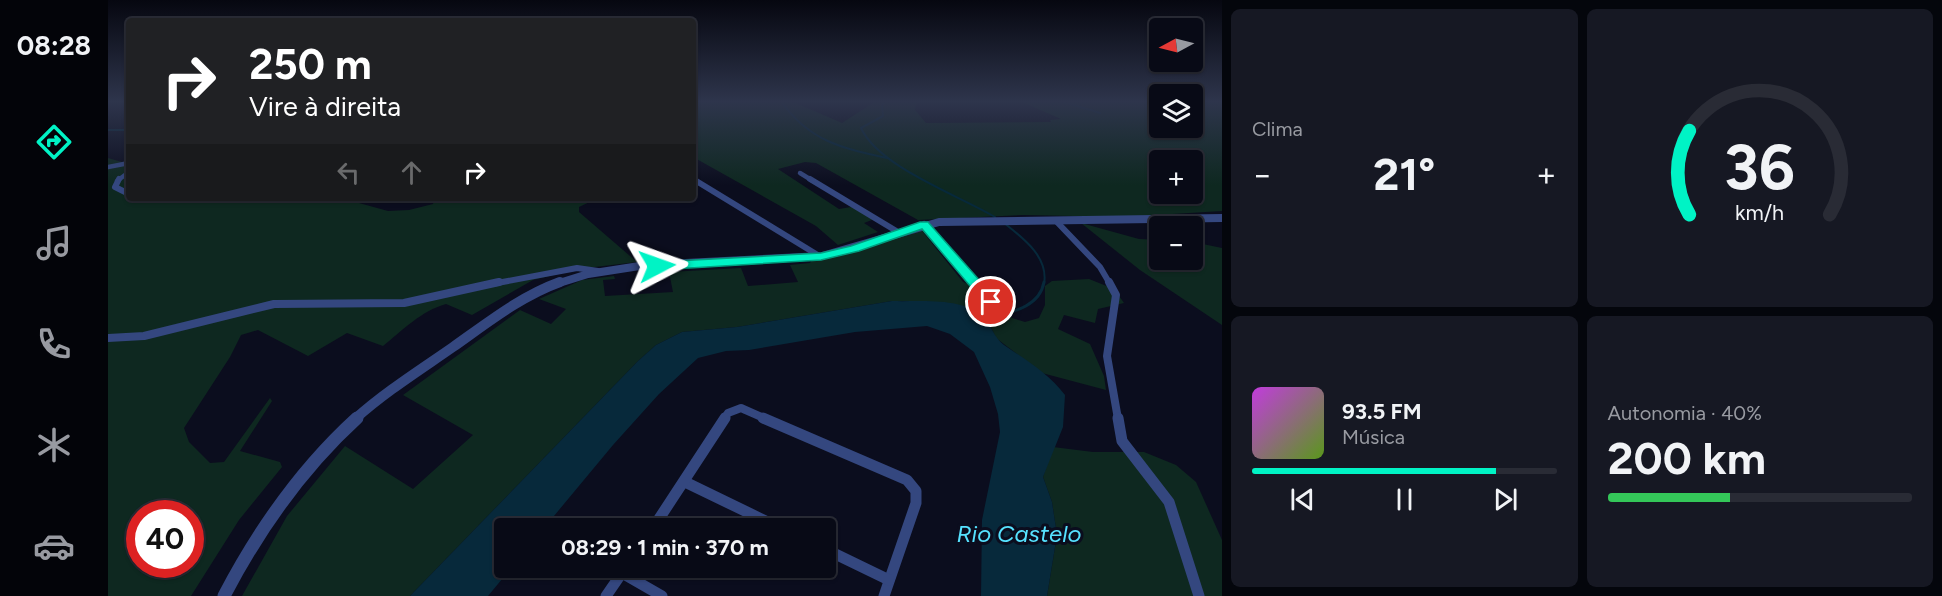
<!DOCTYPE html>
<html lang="pt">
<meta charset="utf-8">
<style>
:root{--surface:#080a16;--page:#161823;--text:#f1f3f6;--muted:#989aa1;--line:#292b35;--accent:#00f3c5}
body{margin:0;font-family:Figtree,sans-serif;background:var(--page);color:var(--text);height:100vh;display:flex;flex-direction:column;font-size:22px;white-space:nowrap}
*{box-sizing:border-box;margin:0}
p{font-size:20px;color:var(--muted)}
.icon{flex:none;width:33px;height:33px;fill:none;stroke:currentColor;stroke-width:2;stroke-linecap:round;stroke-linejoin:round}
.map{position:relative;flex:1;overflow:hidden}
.side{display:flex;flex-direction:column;gap:9px;padding:9px;background:#04060c;width:720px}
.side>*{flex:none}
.guide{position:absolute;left:18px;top:18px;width:570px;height:183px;border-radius:6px;box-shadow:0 2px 4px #0004,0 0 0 2px var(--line);background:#202124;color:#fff;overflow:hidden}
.needle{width:39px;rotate:263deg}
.controls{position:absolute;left:1041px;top:18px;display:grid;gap:12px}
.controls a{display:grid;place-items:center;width:54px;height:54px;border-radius:6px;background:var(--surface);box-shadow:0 2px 4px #0004,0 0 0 2px var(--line);font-size:30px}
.speed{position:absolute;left:18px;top:500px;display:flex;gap:12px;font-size:30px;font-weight:700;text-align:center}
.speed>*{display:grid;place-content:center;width:78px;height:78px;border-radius:50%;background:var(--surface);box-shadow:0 2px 4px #0004,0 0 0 2px var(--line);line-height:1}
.speed .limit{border:9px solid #d22;background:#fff;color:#111}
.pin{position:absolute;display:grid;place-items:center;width:51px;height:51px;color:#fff;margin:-26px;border:3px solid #fff;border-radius:50%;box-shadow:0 2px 6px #0007}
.me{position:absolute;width:66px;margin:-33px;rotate:86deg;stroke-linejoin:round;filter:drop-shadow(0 0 4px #0008)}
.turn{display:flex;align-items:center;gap:21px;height:126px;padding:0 24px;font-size:27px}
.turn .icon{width:78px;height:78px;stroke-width:2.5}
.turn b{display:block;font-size:42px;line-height:51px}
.lanes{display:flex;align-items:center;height:57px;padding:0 24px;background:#0003;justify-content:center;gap:30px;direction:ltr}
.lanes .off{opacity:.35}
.big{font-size:45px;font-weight:700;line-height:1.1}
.side .widget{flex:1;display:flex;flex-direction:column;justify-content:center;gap:9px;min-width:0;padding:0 21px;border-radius:9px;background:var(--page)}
.side .dial{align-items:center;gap:0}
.dial svg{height:156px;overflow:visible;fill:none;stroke:var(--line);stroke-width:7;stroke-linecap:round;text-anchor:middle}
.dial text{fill:var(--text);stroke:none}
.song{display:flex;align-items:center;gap:18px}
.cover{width:72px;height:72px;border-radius:9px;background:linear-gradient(135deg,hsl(290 70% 55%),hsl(90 70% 35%))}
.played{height:6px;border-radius:3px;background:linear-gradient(90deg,var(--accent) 80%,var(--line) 80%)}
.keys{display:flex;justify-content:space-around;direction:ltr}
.heat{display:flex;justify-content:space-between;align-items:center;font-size:33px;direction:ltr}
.charge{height:9px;border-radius:4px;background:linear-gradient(90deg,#34c759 40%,var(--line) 0)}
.side .tiles{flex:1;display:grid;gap:9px;grid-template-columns:repeat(2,1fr)}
.trip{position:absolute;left:386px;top:518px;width:342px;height:60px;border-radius:6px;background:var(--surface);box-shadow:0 2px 4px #0004,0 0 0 2px var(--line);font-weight:700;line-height:60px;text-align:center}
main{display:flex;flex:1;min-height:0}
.tab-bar{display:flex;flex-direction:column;width:108px;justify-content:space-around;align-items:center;background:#030409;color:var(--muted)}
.tab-bar .icon{width:42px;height:42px}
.tab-bar .current{color:var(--accent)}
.tab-bar b{font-size:27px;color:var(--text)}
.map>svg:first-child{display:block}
.green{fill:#0e2820;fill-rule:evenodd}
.water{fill:#07293b}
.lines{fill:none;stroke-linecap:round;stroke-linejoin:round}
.stream-far1{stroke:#07293b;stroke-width:2}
.stream{stroke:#07293b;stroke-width:3}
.minor-far3{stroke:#34477f;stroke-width:4.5}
.minor-far2{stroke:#34477f;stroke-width:6}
.minor-far1{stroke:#34477f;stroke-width:8}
.minor{stroke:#34477f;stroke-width:11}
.tertiary-far2{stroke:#34477f;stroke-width:8}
.tertiary-far1{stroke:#34477f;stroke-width:10}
.tertiary{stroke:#34477f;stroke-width:13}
.route{fill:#00f3c5;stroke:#009e80;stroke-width:1.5}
.labels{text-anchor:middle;stroke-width:6;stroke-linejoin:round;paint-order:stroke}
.near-water-label{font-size:24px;font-style:italic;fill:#56e2ff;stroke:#0b0d1e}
</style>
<main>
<nav class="tab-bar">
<b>08:28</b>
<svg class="icon current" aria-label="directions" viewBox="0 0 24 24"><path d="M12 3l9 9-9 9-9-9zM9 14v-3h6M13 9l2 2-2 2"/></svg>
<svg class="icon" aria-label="music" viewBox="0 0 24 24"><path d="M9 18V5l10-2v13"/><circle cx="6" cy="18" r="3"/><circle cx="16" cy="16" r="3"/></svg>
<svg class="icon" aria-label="phone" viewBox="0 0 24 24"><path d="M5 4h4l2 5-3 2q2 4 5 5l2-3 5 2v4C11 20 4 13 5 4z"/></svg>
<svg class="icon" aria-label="climate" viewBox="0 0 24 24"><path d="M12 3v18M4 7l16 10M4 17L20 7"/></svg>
<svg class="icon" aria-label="car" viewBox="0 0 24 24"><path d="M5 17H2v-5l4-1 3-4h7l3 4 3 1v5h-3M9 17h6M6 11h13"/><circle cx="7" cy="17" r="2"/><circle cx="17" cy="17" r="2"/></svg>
</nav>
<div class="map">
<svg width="1114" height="596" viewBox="0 0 1114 596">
<rect width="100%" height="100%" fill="#0b0d1e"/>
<g class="green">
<path d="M 585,101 L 683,101 L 734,123 L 768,101 L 815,101 L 808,104 L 807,110 L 818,123 L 943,122 L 942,120 L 953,119 L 912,101 L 1051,101 L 1052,128 L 1084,128 L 1085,101 L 1114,101 L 1114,211 L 1016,217 L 915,215 L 810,220 L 708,163 L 697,162 L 670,169 L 731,209 L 749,206 L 769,218 L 756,223 L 770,232 L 730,245 L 708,226 L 585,157 ZM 1052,160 L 1084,160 L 1084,194 L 1052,194 Z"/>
<path d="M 0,158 L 14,162 L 21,160 L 21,198 L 218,198 L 217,202 L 251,203 L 280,211 L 301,210 L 325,204 L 326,198 L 490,198 L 471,207 L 471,212 L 529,262 L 470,269 L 425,280 L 364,315 L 338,304 C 313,311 295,330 275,346 L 239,333 L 200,356 L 150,330 L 133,335 L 122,357 L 76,428 L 81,442 L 102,463 L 116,462 L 162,398 L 164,401 L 132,451 L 172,462 L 174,467 L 131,520 L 83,596 L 0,596 ZM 32,513 L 82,513 L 82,564 L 32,564 Z"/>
<path d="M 973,223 L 1031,239 L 1051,240 L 1052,260 L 1084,260 L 1085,242 L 1114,248 L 1114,325 L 1032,270 Z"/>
<path d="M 811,227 L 855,282 L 881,292 L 904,318 L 917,322 L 931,318 L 937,305 L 937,286 L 944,281 L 981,279 L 1006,289 L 1016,303 L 990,309 L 987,323 L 956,315 L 950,329 L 982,344 L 996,376 L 998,390 L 934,373 L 888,338 L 881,323 L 847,305 L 815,301 L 784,301 L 629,327 L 574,332 L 548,345 L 530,361 L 302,596 L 134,596 L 179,516 L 237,446 L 305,489 L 365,435 L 295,395 L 412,310 L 443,324 L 458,309 L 431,299 L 474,280 L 506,276 L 507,279 L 495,280 L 497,296 L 565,292 L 561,272 L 633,268 L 640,286 L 690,282 L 682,265 L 702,263 L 706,257 Z"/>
<path d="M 945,447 L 985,452 L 1036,452 L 1068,465 L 1088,482 L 1114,540 L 1114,596 L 939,596 L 949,535 L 944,502 L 935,477 Z"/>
</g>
<path class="water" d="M 784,301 C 811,302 853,297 875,316 C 884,325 885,337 896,345 C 918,360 941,374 957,395 L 955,427 L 935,477 L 944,502 L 949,535 L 939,596 L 873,596 L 874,520 L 892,432 L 890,414 L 882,387 L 866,352 L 842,334 L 819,326 L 747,332 L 641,350 L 618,351 L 590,358 L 551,394 L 505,445 L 436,528 L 396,528 L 396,567 L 404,567 L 380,596 L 302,596 L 530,361 L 548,345 L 574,332 L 629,327 Z"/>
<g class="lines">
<g class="stream-far1">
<path d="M 673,101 C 701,141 733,148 779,158"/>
<path d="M 779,101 L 774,105 L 775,116 L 753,128 C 771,167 850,195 887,217"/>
<path d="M 953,101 L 992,113"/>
<path d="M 0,130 L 21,130"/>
<path d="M 896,223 C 915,238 941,257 936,284"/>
</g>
<path class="stream" d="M 873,320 C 895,313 931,311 936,282"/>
<g class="minor-far3">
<path d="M 0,167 L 21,163"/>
<path d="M 692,173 L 705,181"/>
<path d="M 585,179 L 588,181"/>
<path d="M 9,181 L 21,172"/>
</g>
<g class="minor-far2">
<path d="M 11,179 L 7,187 L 21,194"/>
<path d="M 585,179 L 713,257"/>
<path d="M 702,179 L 790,232"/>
<path d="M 948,221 L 992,267 L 1002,284"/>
<path d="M 816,224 L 867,284"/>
<path d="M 384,284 L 469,268 L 490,271"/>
</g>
<g class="minor-far1">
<path d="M 866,282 L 883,302"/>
<path d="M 1001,282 L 1008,295 L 999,356 L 1010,419"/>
<path d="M 0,338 L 36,336 L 166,304 L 296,303 L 391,282"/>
<path d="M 616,419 L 620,413 L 633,408 L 658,419"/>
</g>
<g class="minor">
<path d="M 655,418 L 799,480 L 808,491 L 808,503 L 776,596"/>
<path d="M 1010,418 L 1014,441 L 1061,502 L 1091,596"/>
<path d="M 577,482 L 672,528"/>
<path d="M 545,528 L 617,418"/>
<path d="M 717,549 L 781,580"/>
<path d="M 514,573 L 554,596"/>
<path d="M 498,596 L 518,567"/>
</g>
<path class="tertiary-far2" d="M 448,284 L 480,274 L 538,265 L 714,256 L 831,222 L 1114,218"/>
<path class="tertiary-far1" d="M 247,419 C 277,392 312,370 345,347 C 379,323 413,296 452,282"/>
<path class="tertiary" d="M 116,596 C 151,529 193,469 249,418"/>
</g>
<linearGradient id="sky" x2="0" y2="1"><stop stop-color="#060710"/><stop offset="0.55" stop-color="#2e354c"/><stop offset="1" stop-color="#2e354c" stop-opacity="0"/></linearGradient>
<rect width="1114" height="185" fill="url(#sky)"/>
<path class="route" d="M 812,222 L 820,222 L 888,299 L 888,305 L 878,305 L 814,229 L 751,251 L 713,260 L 549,270 L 543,266 L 549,262 L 713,253 L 743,246 Z"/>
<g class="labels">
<g class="near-water-label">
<text x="911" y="542">Rio Castelo</text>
</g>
</g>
</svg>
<div class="controls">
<a><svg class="needle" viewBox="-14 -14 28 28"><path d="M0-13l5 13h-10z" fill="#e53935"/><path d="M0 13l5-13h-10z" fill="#989aa1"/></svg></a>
<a><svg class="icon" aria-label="layers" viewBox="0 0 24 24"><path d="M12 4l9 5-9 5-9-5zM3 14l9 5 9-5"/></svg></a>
<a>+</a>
<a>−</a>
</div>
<div class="speed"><div class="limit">40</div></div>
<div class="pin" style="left:883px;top:302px;background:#d93025"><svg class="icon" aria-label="arrive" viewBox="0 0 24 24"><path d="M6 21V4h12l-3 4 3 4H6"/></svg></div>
<svg class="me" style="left:549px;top:266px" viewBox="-20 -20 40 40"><path d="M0-17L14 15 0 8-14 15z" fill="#00f3c5" stroke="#fff" stroke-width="4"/></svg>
<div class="trip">08:29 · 1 min · 370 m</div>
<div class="guide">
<div class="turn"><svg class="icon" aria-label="right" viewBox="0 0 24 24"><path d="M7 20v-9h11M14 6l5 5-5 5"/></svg><div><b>250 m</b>Vire à direita</div></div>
<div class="lanes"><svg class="icon off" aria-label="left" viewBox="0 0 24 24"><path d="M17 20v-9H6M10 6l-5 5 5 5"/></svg><svg class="icon off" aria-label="ahead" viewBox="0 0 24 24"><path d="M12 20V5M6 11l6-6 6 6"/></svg><svg class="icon" aria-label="right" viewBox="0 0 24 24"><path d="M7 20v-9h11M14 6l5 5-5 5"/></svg></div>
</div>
</div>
<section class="side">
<div class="tiles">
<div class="widget"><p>Clima</p>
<div class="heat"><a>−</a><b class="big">21°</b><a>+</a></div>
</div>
<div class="widget dial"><svg viewBox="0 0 100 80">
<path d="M14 69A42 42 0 1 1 86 69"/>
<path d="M14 69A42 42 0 0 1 14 26" stroke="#00f3c5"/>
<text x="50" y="56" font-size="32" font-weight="700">36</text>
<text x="50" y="72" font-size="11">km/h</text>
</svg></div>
<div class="widget">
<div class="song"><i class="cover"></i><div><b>93.5 FM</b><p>Música</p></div></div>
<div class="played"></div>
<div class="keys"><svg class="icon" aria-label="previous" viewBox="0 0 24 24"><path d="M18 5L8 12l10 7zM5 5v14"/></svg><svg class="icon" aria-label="pause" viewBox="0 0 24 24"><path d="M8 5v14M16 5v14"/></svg><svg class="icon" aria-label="next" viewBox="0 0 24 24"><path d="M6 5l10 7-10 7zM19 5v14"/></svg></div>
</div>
<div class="widget"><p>Autonomia · 40%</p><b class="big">200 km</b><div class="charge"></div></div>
</div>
</section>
</main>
